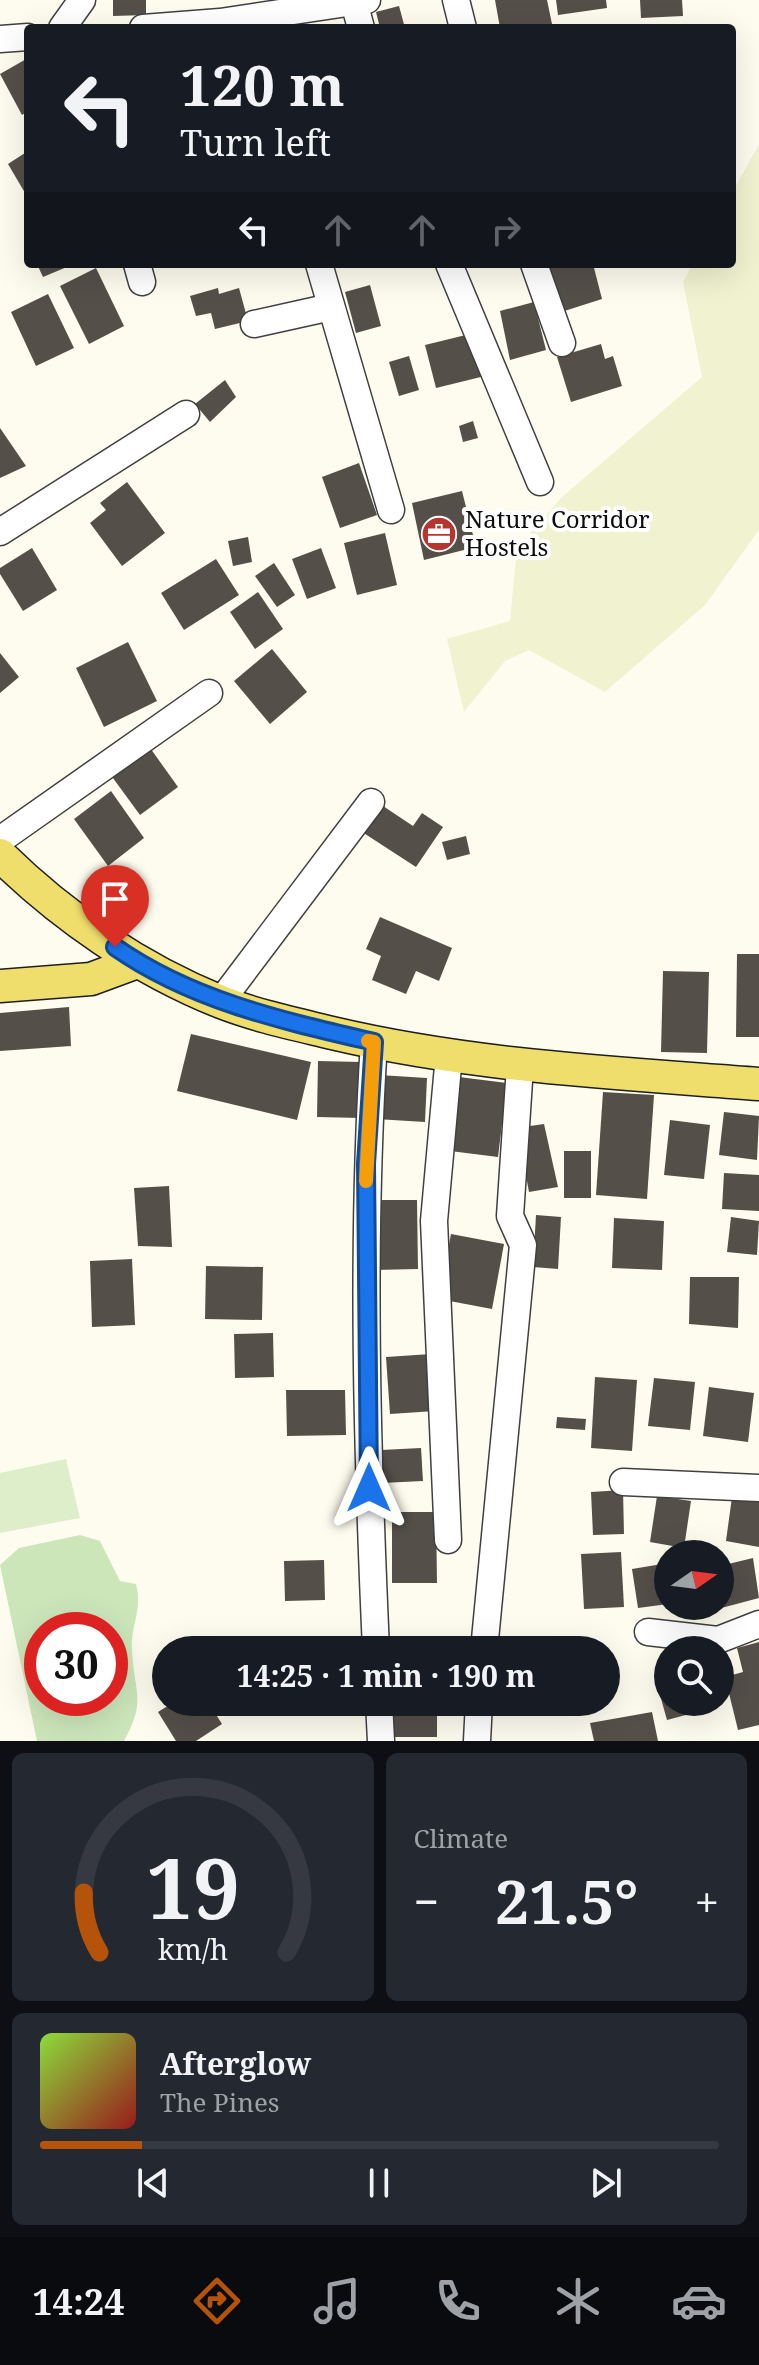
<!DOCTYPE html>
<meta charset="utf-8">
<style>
:root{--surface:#171b24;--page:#242831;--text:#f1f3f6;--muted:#9ea1a6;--line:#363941;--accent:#b45309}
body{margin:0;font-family:"Noto Serif",serif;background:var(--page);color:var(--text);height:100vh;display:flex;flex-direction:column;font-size:30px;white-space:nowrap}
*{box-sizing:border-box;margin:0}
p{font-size:26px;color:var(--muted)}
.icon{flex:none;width:44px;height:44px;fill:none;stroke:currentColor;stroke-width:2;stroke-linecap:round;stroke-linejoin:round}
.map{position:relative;height:1741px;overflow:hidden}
.drawer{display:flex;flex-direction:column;gap:12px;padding:12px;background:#0d0f14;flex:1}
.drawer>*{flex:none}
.banner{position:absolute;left:24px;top:24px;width:712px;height:244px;border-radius:8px;box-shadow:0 8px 32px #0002;background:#171b24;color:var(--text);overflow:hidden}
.needle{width:52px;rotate:76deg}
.buttons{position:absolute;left:654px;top:1540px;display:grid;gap:16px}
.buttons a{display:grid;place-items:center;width:80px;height:80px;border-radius:50%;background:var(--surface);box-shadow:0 8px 32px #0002;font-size:40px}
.speed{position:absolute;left:24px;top:1612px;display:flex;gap:16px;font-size:40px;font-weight:700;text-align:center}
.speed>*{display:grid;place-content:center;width:104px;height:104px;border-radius:50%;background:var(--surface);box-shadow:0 8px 32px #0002;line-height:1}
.speed .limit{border:12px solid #d22;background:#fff;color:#111}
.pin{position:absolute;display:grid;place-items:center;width:68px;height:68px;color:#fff;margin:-82px -34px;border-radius:50% 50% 50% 0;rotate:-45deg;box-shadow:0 0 8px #0007}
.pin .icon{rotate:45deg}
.me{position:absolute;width:88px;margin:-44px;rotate:0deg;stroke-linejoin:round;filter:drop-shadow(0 0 6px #0008)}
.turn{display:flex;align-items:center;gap:28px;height:168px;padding:0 24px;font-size:36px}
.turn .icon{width:104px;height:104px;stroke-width:2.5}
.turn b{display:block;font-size:56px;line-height:68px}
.lanes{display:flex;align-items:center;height:76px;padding:0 24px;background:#0003;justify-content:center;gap:40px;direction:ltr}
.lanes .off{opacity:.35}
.big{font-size:60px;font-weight:700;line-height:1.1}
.drawer .tile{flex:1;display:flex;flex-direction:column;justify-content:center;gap:12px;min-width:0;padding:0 28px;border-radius:12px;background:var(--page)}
.drawer .dial{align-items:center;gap:0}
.dial svg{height:208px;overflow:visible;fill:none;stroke:var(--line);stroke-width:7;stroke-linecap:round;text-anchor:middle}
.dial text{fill:var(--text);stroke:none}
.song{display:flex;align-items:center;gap:24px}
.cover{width:96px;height:96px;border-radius:12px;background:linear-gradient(135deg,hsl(90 70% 55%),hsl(0 70% 35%))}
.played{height:8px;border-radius:4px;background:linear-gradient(90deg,var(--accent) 15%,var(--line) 15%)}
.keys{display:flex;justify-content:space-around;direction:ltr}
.heat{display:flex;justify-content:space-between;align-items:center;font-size:44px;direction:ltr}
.drawer .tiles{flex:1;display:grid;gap:12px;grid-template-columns:1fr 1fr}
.tile:last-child{grid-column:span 2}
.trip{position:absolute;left:152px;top:1636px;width:468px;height:80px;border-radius:40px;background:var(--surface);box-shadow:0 8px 32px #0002;font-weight:700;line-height:80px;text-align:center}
.menu{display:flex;height:128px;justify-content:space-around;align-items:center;background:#090b0e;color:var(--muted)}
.menu .icon{width:56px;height:56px}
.menu .current{color:var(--accent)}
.menu b{font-size:36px;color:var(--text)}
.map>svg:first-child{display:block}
.farmland{fill:#f1f2d0}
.green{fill:#cce6ba;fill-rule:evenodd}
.pitch{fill:#deeecb}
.building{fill:#554f4a}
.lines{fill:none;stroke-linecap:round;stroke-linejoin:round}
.minor-casing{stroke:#404040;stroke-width:29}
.major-casing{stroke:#1e1e1e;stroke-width:35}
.minor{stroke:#fff;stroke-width:26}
.major{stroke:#efde6c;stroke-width:32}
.route-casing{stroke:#114b97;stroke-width:20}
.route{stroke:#1a73e8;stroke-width:14}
.slow{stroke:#f59e0b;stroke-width:14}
.labels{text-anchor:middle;stroke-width:8;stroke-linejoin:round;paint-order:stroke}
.poi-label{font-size:24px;fill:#0d0d0d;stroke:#fff;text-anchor:start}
</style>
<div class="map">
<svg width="759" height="1741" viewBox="0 0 759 1741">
<rect width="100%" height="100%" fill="#fefcee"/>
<path class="farmland" d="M 759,144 L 759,530 L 705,605 L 605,692 L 529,650 L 505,661 L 464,712 L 447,639 L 510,621 L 517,548 L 562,497 L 702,377 L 683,282 L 693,264 L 732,264 L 732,193 Z"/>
<path class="green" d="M 80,1535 L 100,1541 L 120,1581 L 136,1584 C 143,1611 130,1626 132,1651 C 134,1693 147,1700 124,1741 L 37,1741 L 0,1565 L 19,1548 ZM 42,1630 L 110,1630 L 110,1698 L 42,1698 Z"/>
<path class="pitch" d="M 66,1459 L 80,1518 L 0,1533 L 0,1473 Z"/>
<g class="building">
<path d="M 113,0 L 146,0 L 146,15 L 113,16 Z"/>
<path d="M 495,0 L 547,0 L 552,24 L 500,28 Z"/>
<path d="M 556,0 L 606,0 L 607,8 L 558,15 Z"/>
<path d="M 640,0 L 682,0 L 683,16 L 641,18 Z"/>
<path d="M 399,6 L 405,28 L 380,28 L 376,12 Z"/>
<path d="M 28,58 L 28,111 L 22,115 L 0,74 Z"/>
<path d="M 28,151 L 28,198 L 8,164 Z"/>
<path d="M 37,264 L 74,264 L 43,277 Z"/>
<path d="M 540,264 L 593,264 L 602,299 L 555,314 Z"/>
<path d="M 96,268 L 124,326 L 89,344 L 60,286 Z"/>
<path d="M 370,285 L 381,326 L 356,333 L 345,292 Z"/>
<path d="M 218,288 L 219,294 L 239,288 L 248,321 L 215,329 L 211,313 L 196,316 L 190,296 Z"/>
<path d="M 48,294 L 74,348 L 36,366 L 11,312 Z"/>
<path d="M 534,302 L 546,350 L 510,360 L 500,311 Z"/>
<path d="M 478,332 L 489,375 L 436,388 L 425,345 Z"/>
<path d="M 601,344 L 605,359 L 613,356 L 622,386 L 571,402 L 557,357 Z"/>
<path d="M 409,356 L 419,390 L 399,396 L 389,362 Z"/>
<path d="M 225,380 L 236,397 L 210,422 L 195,404 Z"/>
<path d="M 473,421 L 478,438 L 463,442 L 459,426 Z"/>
<path d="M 0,428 L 26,466 L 0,478 Z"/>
<path d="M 359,463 L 377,515 L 340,528 L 322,477 Z"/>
<path d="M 127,482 L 165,533 L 122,566 L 90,523 L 106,510 L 100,503 Z"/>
<path d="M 462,491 L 476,547 L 424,560 L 412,503 Z"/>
<path d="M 385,533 L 397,585 L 357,595 L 344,543 Z"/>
<path d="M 248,537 L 252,562 L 233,566 L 228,541 Z"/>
<path d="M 32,548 L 57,590 L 23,611 L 0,574 L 0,568 Z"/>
<path d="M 321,548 L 336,588 L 307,599 L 292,559 Z"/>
<path d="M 216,559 L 239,595 L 184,630 L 161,593 Z"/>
<path d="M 274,563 L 295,595 L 277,607 L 255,576 Z"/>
<path d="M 258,592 L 283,629 L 255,649 L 230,612 Z"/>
<path d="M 128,642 L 157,701 L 104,727 L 76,668 Z"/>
<path d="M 272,649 L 307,692 L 270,724 L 234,681 Z"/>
<path d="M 0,653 L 19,677 L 0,693 Z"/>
<path d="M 148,745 L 178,787 L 140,815 L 110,774 Z"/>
<path d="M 111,791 L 144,838 L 108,866 L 74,819 Z"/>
<path d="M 377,802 L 413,826 L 422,813 L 443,827 L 416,867 L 359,830 Z"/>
<path d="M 466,836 L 470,854 L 447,860 L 442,842 Z"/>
<path d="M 380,917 L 452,948 L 439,981 L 416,971 L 406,994 L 372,980 L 381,956 L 366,949 Z"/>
<path d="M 737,954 L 759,954 L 759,1037 L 736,1037 Z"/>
<path d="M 663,971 L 709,972 L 707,1053 L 661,1052 Z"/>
<path d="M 69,1007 L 71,1046 L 0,1051 L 0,1013 Z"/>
<path d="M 191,1034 L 311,1062 L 297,1120 L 177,1091 Z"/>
<path d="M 318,1061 L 361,1062 L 361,1118 L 317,1117 Z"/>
<path d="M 379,1075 L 427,1078 L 425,1122 L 376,1119 Z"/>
<path d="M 451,1076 L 507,1083 L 498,1157 L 442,1150 Z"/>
<path d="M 603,1092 L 654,1095 L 647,1199 L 596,1195 Z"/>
<path d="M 724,1112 L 759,1116 L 757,1160 L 719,1155 Z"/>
<path d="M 670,1120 L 710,1125 L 704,1179 L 664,1175 Z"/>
<path d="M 544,1124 L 558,1187 L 529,1192 L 520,1144 L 523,1127 Z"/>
<rect x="564" y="1151" width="27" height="47"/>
<path d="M 724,1173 L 759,1175 L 759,1211 L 722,1209 Z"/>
<path d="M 169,1186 L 172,1247 L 138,1246 L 134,1188 Z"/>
<path d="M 373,1200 L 417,1200 L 418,1269 L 374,1270 Z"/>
<path d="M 536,1215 L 561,1217 L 558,1269 L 533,1267 Z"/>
<path d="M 731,1217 L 759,1221 L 757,1255 L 727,1252 Z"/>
<path d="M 614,1218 L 664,1221 L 662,1270 L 612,1268 Z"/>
<path d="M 451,1234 L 504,1244 L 492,1309 L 439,1299 Z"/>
<path d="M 132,1259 L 135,1325 L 92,1327 L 90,1261 Z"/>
<path d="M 206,1266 L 263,1267 L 262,1320 L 205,1319 Z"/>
<path d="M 690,1277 L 739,1277 L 738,1328 L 689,1324 Z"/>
<path d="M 273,1333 L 274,1377 L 235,1378 L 234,1334 Z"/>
<path d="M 431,1354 L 435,1411 L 390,1414 L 386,1357 Z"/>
<path d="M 595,1377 L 637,1380 L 632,1451 L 591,1448 Z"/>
<path d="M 654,1378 L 695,1382 L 690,1430 L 648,1426 Z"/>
<path d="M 709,1387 L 754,1393 L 748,1442 L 703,1436 Z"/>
<path d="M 286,1390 L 345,1390 L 346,1435 L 287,1436 Z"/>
<path d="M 557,1417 L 586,1419 L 585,1430 L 556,1428 Z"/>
<path d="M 421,1448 L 423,1481 L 382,1483 L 381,1450 Z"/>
<path d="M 623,1490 L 624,1534 L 593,1535 L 591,1492 Z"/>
<path d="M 657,1496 L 691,1501 L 684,1548 L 650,1542 Z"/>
<path d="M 732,1497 L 759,1501 L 759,1547 L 726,1541 Z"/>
<path d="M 392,1512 L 436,1512 L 437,1583 L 392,1583 Z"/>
<path d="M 621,1552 L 624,1607 L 584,1609 L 581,1554 Z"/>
<path d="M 753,1558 L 759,1598 L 710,1611 L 708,1606 L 720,1606 L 720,1566 Z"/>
<path d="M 324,1560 L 325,1600 L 285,1601 L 284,1561 Z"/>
<path d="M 668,1563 L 668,1604 L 638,1608 L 632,1569 Z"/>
<path d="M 759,1642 L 759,1725 L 738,1730 L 725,1677 L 743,1672 L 737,1648 Z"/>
<path d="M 668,1674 L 668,1702 L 710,1702 L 712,1708 L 667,1720 L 655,1677 Z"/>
<path d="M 174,1702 L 208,1702 L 222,1724 L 196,1741 L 176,1741 L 158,1712 Z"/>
<rect x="389" y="1702" width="48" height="35"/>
<path d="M 572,1702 L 600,1702 L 601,1710 L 574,1714 Z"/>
<path d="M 652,1712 L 658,1741 L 594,1741 L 590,1723 Z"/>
</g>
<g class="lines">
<defs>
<g id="minor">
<path d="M 456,0 L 463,28"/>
<path d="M 354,2 L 361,28"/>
<path d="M 62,28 L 82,0"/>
<path d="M 143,28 L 220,22 L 367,0"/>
<path d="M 0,39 L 28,37"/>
<path d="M 137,264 L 142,282"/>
<path d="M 319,264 L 391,510"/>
<path d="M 449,264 L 540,482"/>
<path d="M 534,264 L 562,343"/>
<path d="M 254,324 L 331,307"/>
<path d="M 0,532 L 186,414"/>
<path d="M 0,840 L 209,693"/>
<path d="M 221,1001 L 371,802"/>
<path d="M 374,1042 C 361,1245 367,1448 376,1650"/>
<path d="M 623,1482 L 759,1488"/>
<path d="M 448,1540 L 434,1221 L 449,1055"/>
<path d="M 648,1632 L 718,1640 L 759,1624"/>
<path d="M 484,1650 L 523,1245 L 510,1216 L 520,1066"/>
<path d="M 379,1702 L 381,1741"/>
<path d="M 477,1741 L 479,1702"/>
</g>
<g id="major">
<path d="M 0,855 C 63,917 139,969 221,1002 C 257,1016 295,1024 332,1033 C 472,1066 616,1073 759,1084"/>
<path d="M 0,986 L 91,979 L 137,962"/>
</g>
</defs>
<use href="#minor" class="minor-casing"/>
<use href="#major" class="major-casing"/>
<use href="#minor" class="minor"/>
<use href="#major" class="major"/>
</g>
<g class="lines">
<defs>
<path id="route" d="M 115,947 C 192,1001 284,1021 374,1042 L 366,1164 L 369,1488"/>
</defs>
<use href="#route" class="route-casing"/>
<use href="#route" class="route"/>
<path class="slow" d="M 366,1181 L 374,1042 L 368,1041"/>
</g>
<defs>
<symbol id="office-disc" viewBox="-11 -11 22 22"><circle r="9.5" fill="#b4362e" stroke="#fff"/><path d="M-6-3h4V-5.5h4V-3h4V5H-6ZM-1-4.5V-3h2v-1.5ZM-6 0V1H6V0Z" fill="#fff"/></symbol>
</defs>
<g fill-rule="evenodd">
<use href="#office-disc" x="419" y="514" width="40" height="40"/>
</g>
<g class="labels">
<g class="poi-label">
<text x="465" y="528">Nature Corridor<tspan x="465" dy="28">Hostels</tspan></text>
</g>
</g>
</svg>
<div class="buttons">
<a><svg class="needle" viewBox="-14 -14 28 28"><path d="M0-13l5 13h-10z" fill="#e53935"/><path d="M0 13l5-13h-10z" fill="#9ea1a6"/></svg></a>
<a><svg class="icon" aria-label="search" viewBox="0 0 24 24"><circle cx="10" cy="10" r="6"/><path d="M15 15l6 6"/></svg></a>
</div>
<div class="speed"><div class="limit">30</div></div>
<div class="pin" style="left:115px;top:947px;background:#d93025"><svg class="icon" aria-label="arrive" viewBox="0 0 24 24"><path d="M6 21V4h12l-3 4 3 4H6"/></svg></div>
<svg class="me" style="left:369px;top:1488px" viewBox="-20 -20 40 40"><path d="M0-17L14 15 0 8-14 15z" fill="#1a73e8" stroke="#fff" stroke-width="4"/></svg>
<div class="trip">14:25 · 1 min · 190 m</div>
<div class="banner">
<div class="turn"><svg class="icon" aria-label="left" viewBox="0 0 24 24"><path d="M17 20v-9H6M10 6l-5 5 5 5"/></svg><div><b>120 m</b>Turn left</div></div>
<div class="lanes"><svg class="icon" aria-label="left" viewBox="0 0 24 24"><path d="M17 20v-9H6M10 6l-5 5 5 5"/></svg><svg class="icon off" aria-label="ahead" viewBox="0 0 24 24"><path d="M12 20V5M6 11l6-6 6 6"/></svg><svg class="icon off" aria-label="ahead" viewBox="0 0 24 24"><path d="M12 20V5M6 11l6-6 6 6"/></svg><svg class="icon off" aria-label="right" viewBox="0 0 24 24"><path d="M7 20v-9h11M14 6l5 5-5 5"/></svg></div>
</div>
</div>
<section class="drawer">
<div class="tiles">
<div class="tile dial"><svg viewBox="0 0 100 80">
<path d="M14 69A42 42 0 1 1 86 69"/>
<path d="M14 69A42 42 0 0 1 8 46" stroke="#b45309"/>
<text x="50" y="56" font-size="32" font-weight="700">19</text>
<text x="50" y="72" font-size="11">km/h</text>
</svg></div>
<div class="tile"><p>Climate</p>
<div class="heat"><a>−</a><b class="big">21.5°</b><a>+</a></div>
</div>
<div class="tile">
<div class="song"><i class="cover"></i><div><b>Afterglow</b><p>The Pines</p></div></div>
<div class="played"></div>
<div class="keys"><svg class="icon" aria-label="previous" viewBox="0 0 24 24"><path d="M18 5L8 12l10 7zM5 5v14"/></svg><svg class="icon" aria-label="pause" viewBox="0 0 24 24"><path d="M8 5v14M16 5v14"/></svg><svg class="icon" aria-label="next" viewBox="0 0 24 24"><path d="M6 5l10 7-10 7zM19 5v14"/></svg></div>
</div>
</div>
</section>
<nav class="menu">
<b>14:24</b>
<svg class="icon current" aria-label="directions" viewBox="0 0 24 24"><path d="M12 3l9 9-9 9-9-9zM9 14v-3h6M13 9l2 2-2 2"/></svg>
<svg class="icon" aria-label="music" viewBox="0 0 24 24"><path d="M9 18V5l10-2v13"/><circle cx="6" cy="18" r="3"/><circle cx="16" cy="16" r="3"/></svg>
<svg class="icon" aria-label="phone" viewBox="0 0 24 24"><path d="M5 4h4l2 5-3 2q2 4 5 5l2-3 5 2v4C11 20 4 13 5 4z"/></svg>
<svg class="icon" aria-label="climate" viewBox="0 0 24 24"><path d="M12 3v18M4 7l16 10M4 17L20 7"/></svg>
<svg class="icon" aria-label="car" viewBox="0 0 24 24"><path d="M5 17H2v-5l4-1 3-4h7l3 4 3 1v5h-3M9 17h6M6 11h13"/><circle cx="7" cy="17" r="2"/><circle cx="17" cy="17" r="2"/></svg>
</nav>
